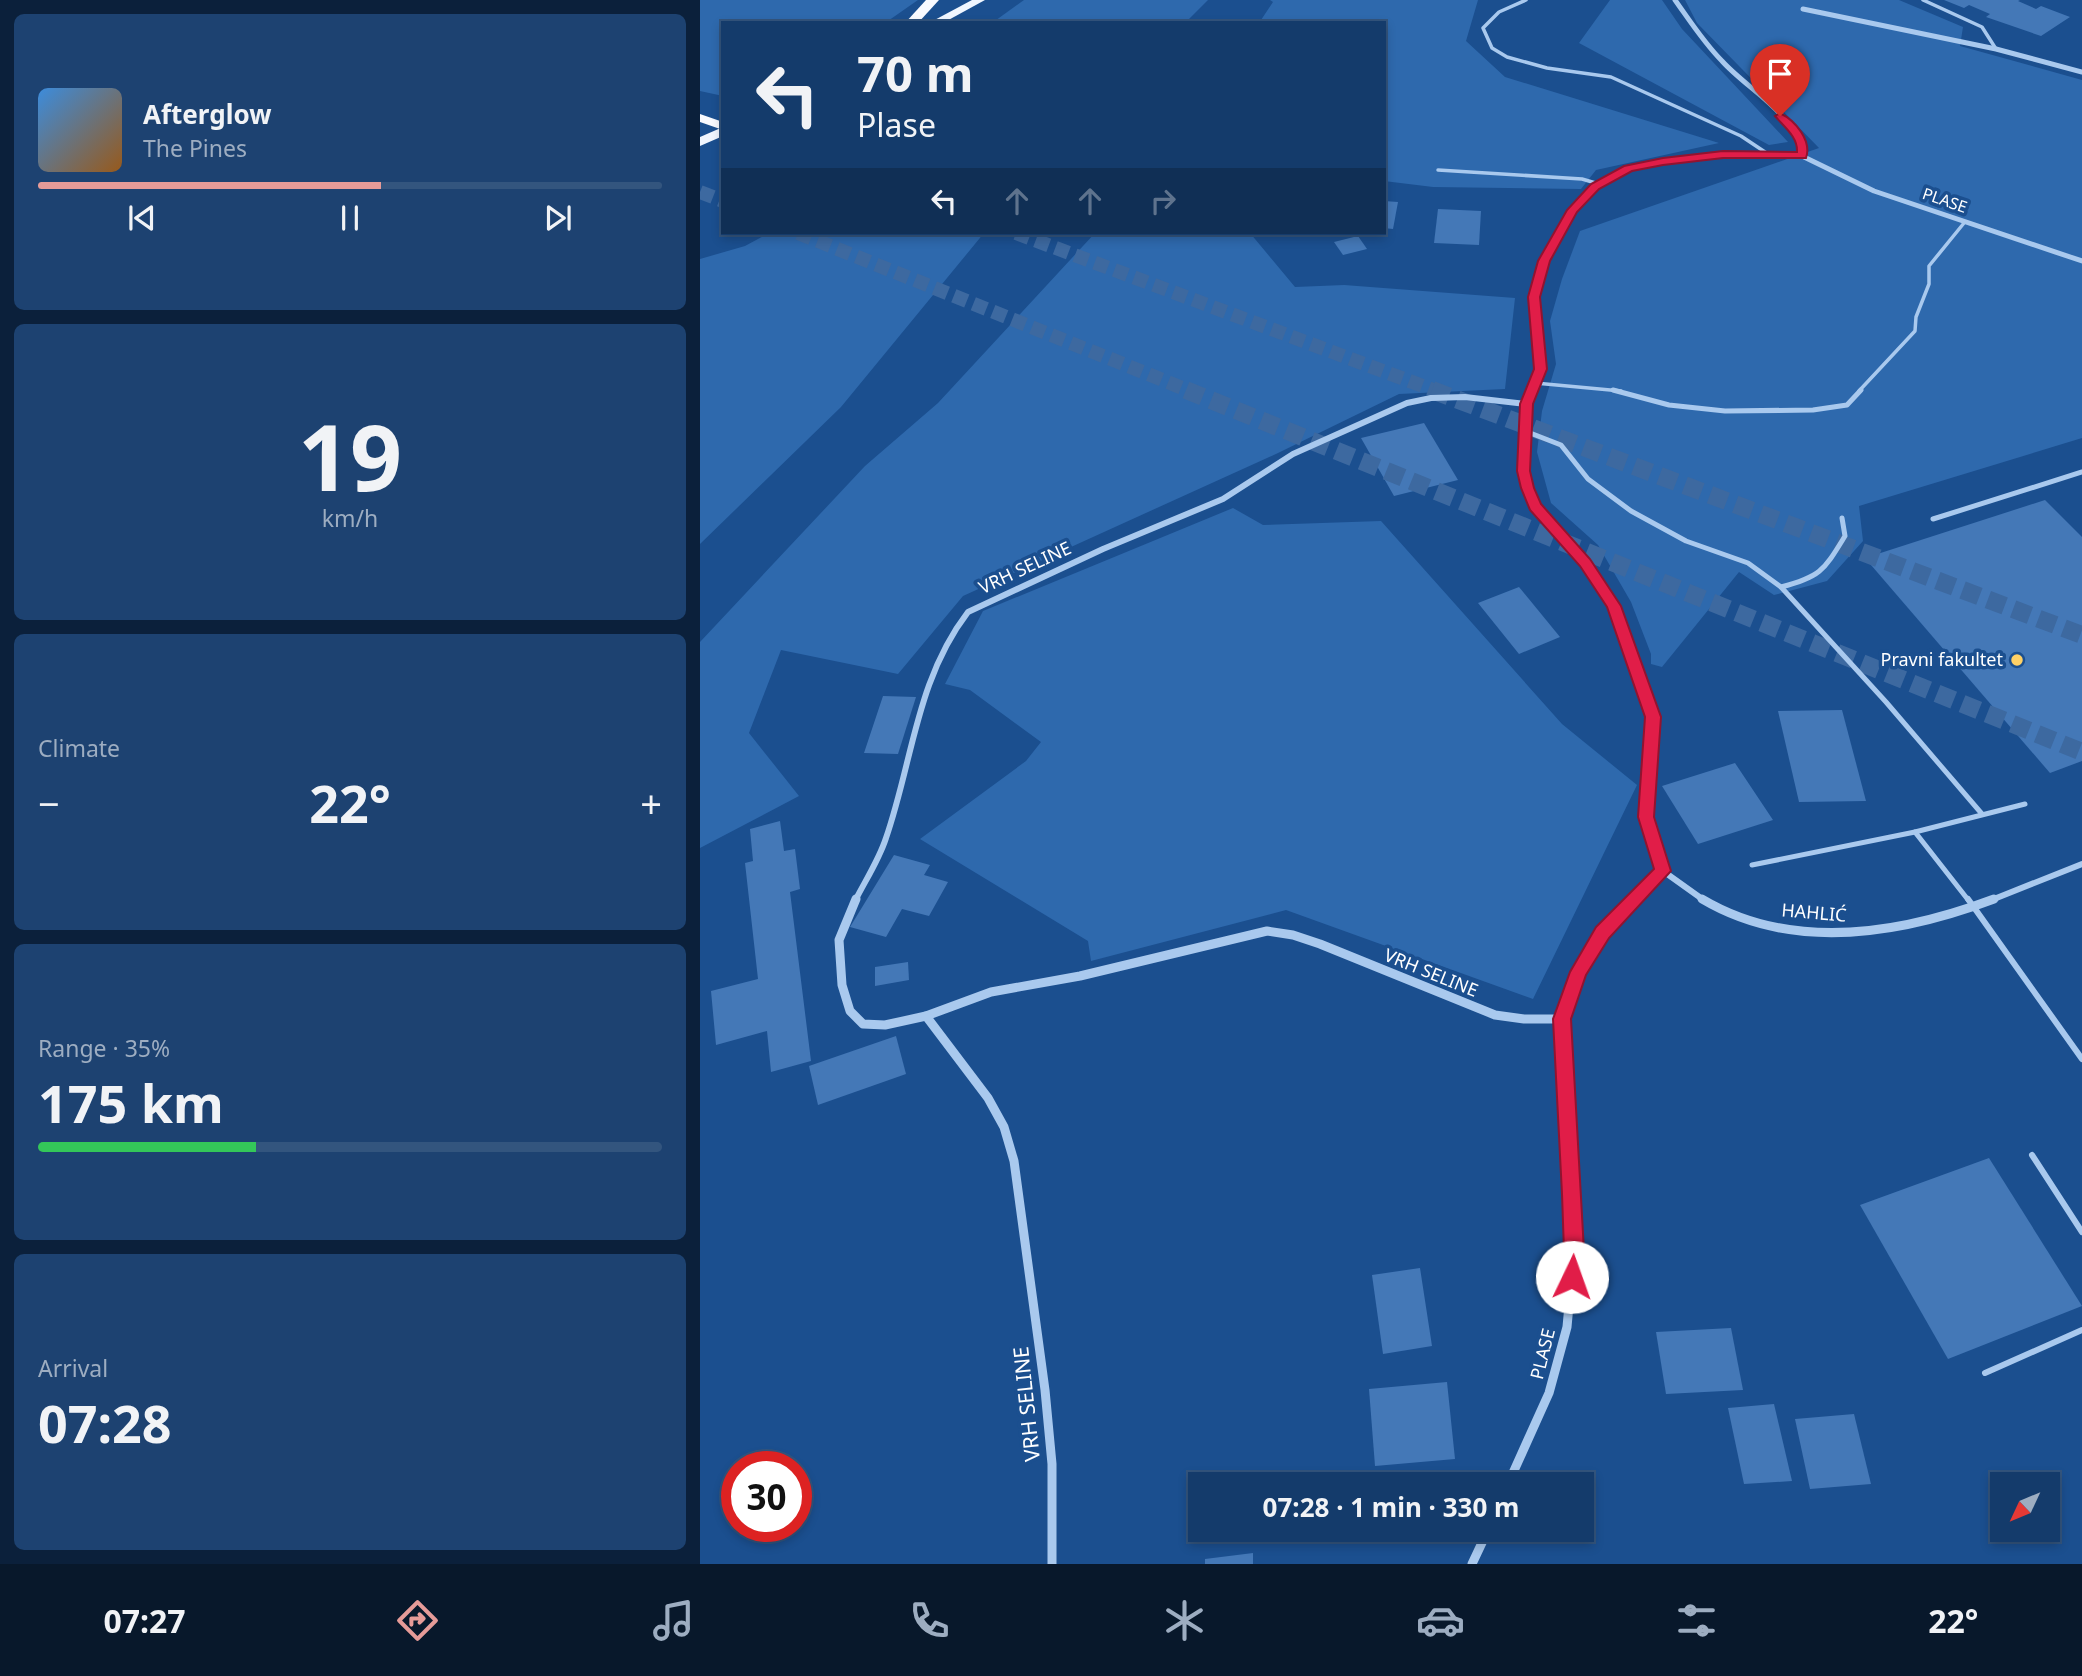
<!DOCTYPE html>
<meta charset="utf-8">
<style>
:root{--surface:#143b6b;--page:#1d4271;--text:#f1f3f6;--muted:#9dadc1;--line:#33557e;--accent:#e69b98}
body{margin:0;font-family:"Noto Sans",sans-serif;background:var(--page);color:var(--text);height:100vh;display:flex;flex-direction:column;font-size:26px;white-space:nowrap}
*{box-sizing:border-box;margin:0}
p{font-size:23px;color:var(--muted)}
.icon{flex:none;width:38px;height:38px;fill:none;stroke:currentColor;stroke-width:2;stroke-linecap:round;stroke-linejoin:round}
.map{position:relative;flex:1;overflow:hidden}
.sheet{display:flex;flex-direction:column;gap:14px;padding:14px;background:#0b203b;width:700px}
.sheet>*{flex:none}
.top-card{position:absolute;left:21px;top:21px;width:665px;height:214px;border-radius:0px;box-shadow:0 4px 10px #0003,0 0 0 2px var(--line);background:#143b6b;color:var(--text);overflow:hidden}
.needle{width:46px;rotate:226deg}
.controls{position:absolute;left:1290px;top:1472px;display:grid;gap:14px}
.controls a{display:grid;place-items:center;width:70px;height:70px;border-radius:0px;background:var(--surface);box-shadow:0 4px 10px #0003,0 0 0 2px var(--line);font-size:35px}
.speed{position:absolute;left:21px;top:1451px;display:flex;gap:14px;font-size:35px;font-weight:700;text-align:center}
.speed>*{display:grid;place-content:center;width:91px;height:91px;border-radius:50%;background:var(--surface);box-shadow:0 4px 10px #0003,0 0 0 2px var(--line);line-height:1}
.speed .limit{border:10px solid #d22;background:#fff;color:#111}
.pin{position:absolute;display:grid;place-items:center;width:60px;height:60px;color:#fff;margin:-72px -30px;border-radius:50% 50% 50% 0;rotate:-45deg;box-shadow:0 0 7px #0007}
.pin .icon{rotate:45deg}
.me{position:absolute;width:77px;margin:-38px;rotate:3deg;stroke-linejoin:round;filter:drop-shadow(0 0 5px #0008)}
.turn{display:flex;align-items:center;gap:24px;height:147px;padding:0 21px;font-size:32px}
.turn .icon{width:91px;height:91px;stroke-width:2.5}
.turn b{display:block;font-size:49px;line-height:60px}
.lanes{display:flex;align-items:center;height:66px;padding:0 21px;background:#0003;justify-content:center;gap:35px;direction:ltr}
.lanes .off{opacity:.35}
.big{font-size:52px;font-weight:700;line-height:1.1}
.sheet .widget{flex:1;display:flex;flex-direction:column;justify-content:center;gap:10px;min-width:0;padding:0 24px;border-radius:10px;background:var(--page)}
.sheet .dial{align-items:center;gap:0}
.dial b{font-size:91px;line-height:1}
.song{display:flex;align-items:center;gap:21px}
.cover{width:84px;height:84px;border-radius:10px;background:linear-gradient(135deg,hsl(210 70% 55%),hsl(30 70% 35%))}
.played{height:7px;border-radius:4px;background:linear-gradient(90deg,var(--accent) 55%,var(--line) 55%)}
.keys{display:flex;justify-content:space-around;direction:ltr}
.heat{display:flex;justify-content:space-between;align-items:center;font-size:38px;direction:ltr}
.charge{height:10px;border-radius:5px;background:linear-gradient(90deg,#34c759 35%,var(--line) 0)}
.trip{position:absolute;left:488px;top:1472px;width:406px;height:70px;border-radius:0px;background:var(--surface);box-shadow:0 4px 10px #0003,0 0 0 2px var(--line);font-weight:700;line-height:70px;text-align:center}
.tabs{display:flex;height:112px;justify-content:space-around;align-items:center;background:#08182b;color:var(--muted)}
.tabs .icon{width:49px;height:49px}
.tabs .current{color:var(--accent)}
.tabs b{font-size:32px;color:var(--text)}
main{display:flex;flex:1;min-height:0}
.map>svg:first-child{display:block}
.green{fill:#2e69ad}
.building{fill:#4478b7}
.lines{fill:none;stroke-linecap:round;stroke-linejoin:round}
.trunk-tunnel-far1{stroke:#3d69a0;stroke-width:14;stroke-dasharray:14 7;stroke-linecap:butt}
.trunk-tunnel{stroke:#3d69a0;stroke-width:18;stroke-dasharray:18 9;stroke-linecap:butt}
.service-far2{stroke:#a9c9ee;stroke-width:3.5}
.service-far1{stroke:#a9c9ee;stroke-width:5}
.service{stroke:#a9c9ee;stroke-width:6}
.minor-far2{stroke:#a9c9ee;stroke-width:5}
.minor-far1{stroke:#a9c9ee;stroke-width:6}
.minor{stroke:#a9c9ee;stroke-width:9}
.primary{fill:#f0f6ff;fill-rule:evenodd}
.trunk{fill:#f8faff;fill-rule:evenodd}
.route{fill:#e11d48;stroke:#92132f;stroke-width:2}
.poi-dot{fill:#ffd166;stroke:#1b4f8f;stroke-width:2.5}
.labels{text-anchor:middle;stroke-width:7;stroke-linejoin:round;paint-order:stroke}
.far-street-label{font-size:16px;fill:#fff;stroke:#1b4f8f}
.street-label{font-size:18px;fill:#fff;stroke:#1b4f8f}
.poi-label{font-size:18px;fill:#fff;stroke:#1b4f8f;text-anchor:end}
.near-street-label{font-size:21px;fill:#fff;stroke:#1b4f8f}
</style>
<main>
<section class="sheet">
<div class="widget">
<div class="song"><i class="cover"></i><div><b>Afterglow</b><p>The Pines</p></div></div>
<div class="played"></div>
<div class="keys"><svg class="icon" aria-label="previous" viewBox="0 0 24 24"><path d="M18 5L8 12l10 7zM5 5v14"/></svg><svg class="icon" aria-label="pause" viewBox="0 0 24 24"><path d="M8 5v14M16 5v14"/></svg><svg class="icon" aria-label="next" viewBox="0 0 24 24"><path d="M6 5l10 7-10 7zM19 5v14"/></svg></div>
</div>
<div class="widget dial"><b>19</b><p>km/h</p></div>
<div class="widget"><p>Climate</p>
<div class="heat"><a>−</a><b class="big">22°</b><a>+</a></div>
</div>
<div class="widget"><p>Range · 35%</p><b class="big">175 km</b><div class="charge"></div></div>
<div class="widget"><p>Arrival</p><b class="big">07:28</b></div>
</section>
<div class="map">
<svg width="1382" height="1564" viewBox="0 0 1382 1564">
<rect width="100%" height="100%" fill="#1b4f8f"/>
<g class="green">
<path d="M 0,0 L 218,0 L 185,23 L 23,23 L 23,96 L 0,91 Z"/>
<path d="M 324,0 L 508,0 L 485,23 L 292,23 Z"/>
<path d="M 570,0 L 778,0 L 766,41 L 805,77 L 1019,143 L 896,170 L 881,189 L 733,187 L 684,181 L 684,23 L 559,23 L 573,2 Z"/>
<path d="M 910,0 L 962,0 L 982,29 L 1088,142 L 1069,145 L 879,43 Z"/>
<path d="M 985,0 L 1199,0 L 1263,27 L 1260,46 L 1382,80 L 1382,438 L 1159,506 L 1163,541 L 1127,581 L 1074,595 L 1039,572 L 962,667 L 951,664 L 951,654 L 931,602 L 898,545 L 851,503 L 837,452 L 842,411 L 856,364 L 850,321 L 862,279 L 880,231 L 1119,148 L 997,23 Z"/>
<path d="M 69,233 L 284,233 L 141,407 L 0,544 L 0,259 L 45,246 Z"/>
<path d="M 395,233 L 550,233 L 595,287 L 644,285 L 815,298 L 805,389 L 699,394 L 578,453 L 263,596 L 198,674 L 81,650 L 49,733 L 99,796 L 0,848 L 0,642 L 165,466 L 238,403 Z"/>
<path d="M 533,508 L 563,525 L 681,521 L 862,724 L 937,785 L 833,999 L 586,910 L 391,961 L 388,941 L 220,839 L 326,761 L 341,742 L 270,690 L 245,684 L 283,611 Z"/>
</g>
<g class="building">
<path d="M 1244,0 L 1320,0 L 1318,1 L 1336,9 L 1341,6 L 1370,17 L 1341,36 L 1286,17 L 1290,14 L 1269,5 L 1264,8 Z"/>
<path d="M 684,201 L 698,202 L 693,229 L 684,228 Z"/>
<path d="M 738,209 L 781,211 L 779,245 L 734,243 Z"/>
<path d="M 658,236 L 667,249 L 643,255 L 634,242 Z"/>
<path d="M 724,423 L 758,480 L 694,496 L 661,438 Z"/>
<path d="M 1345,500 L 1382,537 L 1382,761 L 1350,773 L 1165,558 Z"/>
<path d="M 819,587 L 860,637 L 819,654 L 778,603 Z"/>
<path d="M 183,696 L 216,697 L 198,754 L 164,753 Z"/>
<path d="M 1142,710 L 1166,801 L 1099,802 L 1078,711 Z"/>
<path d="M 1035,763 L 1073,820 L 998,844 L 962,786 Z"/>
<path d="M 80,821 L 84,851 L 95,849 L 100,889 L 90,892 L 111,1061 L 71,1072 L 67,1031 L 16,1045 L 11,991 L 58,979 L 45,863 L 53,861 L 50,829 Z"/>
<path d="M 194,855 L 230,865 L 224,875 L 248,882 L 229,916 L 202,909 L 186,937 L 150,927 Z"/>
<path d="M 208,962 L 209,980 L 175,986 L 175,967 Z"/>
<path d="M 196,1036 L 206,1074 L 118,1105 L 109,1066 Z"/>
<path d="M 1289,1158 L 1382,1306 L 1248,1359 L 1160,1205 Z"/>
<path d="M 720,1268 L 732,1346 L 683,1354 L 672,1275 Z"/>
<path d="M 1031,1328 L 1043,1390 L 966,1394 L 956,1332 Z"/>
<path d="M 747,1382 L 755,1459 L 675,1466 L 669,1389 Z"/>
<path d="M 1074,1404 L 1092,1481 L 1044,1484 L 1028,1408 Z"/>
<path d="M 1154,1414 L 1171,1484 L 1110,1489 L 1095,1419 Z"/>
<path d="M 553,1553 L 553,1564 L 505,1564 L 505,1559 Z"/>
</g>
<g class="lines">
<g class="trunk-tunnel-far1">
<path d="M 0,192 L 23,201"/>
<path d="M 98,233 L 490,391"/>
<path d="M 316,233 L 736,391"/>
</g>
<g class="trunk-tunnel">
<path d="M 486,390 L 1382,752"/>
<path d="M 732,390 L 1382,635"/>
</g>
<g class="service-far2">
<path d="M 826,0 L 799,12 L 783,28 L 792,48 L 807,57 L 847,68 L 911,77 L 1041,136 L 1068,154"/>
<path d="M 1223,0 L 1282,27 L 1296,49"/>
<path d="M 738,170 L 882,179 L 899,184"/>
<path d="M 835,383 L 921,391"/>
<path d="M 1159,391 L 1215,331 L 1216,317 L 1229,284 L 1229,266 L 1264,223"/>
</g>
<g class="service-far1">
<path d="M 913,390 L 969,405 L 1025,411 L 1113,410 L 1147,405 L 1161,390"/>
<path d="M 825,431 L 861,445 L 888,479 L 931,511 L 986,541 L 1048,563 L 1081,587 L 1186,702 L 1282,814"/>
<path d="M 1233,519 L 1382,472"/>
<path d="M 1081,587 C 1121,577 1124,570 1145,536 L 1142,518"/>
<path d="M 1052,865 L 1215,832"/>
<path d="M 1269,901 L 1215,832 L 1325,804"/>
</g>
<g class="service">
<path d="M 1268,899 L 1382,1059"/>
<path d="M 1332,1155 L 1382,1232"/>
<path d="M 1285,1373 L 1382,1330"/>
</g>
<g class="minor-far2">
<path d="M 975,0 C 990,21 1004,43 1022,61 C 1049,91 1096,113 1102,156 L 1174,191 L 1382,261"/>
<path d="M 1103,9 L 1296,49 L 1382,72"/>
<path d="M 831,391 L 840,369 L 834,297 L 844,261 L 873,210 L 895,187 L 928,169 L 963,161 L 1023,154 L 1102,156"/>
</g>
<g class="minor-far1">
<path d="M 832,390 L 826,404 L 824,472 L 827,488 L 834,506 L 885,562 L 914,606 L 953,717 L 946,817 L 963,871 L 933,901"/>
<path d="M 963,871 L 1005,901"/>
<path d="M 155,901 C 165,881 179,860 186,838 C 213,760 216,680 268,612 L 403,549 L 523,499 L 593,454 L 707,403 L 731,398 L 765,397 L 826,404"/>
<path d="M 1289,901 L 1382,864"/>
</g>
<g class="minor">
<path d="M 156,899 L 139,940 L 142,985 L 150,1011 L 163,1024 L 185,1025 L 226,1016 L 291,992 L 380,976 L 567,931 L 593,935 L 620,944 L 795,1015 L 824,1019 L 862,1019"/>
<path d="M 1002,899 C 1093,953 1201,934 1294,899"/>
<path d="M 226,1016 L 288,1098 L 304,1127 L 314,1161 L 345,1390 L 352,1464 L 352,1564"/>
<path d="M 808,1484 L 849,1393 L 867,1327 L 874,1251 L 862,1019 L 878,972 L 902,932 L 935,899"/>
<path d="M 772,1564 L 788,1530"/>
</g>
<g class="primary">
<path d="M 272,0 L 285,0 L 243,23 L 229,23 Z"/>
<path d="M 23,127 L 23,136 L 0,146 L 0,137 Z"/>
</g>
<g class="trunk">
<path d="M 226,0 L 239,0 L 218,23 L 205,23 Z"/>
<path d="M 0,114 L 23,122 L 23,130 L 0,122 Z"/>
</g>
</g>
<path class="route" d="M 1080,113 C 1096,121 1112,141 1106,158 L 1023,158 L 963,165 L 932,171 L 899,189 L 877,212 L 850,261 L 840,297 L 847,369 L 833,404 L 830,471 L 834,488 L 841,504 L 890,559 L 921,606 L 961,717 L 954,817 L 971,871 L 909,938 L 886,975 L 871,1019 L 884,1251 L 878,1283 L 872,1286 L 865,1283 L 862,1277 L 864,1251 L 862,1194 L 853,1019 L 870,972 L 896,927 L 954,869 L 938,817 L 945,717 L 907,607 L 880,566 L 830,510 L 821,488 L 817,471 L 820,404 L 834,369 L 828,297 L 838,261 L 867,210 L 891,184 L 924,166 L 963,158 L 1023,151 L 1097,152 C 1098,137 1084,127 1075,116 Z"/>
<circle class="poi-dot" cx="1317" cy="660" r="7"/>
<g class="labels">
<g class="far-street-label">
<text transform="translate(1245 200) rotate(19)" y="6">PLASE</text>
</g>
<g class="street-label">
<text transform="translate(325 568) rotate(-25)" y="6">VRH SELINE</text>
<text transform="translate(1114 913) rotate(5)" y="6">HAHLIĆ</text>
<text transform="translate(731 973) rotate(22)" y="6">VRH SELINE</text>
<text transform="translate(843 1354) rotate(-76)" y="6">PLASE</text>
</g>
<g class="poi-label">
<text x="1303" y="666">Pravni fakultet</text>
</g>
<g class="near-street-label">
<text transform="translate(327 1404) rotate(-96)" y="7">VRH SELINE</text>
</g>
</g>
</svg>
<div class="controls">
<a><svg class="needle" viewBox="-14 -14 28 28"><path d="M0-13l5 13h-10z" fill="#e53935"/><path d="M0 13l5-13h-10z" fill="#9dadc1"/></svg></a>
</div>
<div class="speed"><div class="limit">30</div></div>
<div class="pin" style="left:1080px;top:116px;background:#d93025"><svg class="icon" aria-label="arrive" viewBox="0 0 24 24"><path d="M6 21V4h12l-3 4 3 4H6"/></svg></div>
<svg class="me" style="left:872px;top:1277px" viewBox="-20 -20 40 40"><circle r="19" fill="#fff"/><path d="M0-13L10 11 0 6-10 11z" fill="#e11d48"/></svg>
<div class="trip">07:28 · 1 min · 330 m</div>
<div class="top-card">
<div class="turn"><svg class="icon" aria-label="left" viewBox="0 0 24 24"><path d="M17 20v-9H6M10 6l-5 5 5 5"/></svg><div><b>70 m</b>Plase</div></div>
<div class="lanes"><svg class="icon" aria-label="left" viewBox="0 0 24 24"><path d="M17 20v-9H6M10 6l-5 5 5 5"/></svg><svg class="icon off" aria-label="ahead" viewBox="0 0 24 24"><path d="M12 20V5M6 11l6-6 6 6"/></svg><svg class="icon off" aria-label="ahead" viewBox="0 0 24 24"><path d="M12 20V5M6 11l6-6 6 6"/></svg><svg class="icon off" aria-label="right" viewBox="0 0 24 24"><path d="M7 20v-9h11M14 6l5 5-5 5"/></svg></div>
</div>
</div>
</main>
<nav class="tabs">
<b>07:27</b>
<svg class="icon current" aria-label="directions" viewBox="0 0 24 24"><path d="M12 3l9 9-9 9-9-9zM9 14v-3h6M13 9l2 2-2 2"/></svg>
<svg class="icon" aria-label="music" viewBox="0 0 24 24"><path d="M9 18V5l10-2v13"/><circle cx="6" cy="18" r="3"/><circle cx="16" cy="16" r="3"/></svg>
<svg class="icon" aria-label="phone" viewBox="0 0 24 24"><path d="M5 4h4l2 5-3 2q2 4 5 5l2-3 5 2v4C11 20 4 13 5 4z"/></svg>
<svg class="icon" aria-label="climate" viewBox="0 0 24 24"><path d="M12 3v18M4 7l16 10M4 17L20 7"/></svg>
<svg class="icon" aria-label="car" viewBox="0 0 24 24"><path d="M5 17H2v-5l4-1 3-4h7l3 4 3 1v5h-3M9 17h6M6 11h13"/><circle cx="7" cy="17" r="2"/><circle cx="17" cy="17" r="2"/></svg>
<svg class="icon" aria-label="filters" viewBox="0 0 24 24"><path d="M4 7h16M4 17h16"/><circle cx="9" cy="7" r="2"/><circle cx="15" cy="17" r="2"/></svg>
<b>22°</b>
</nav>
